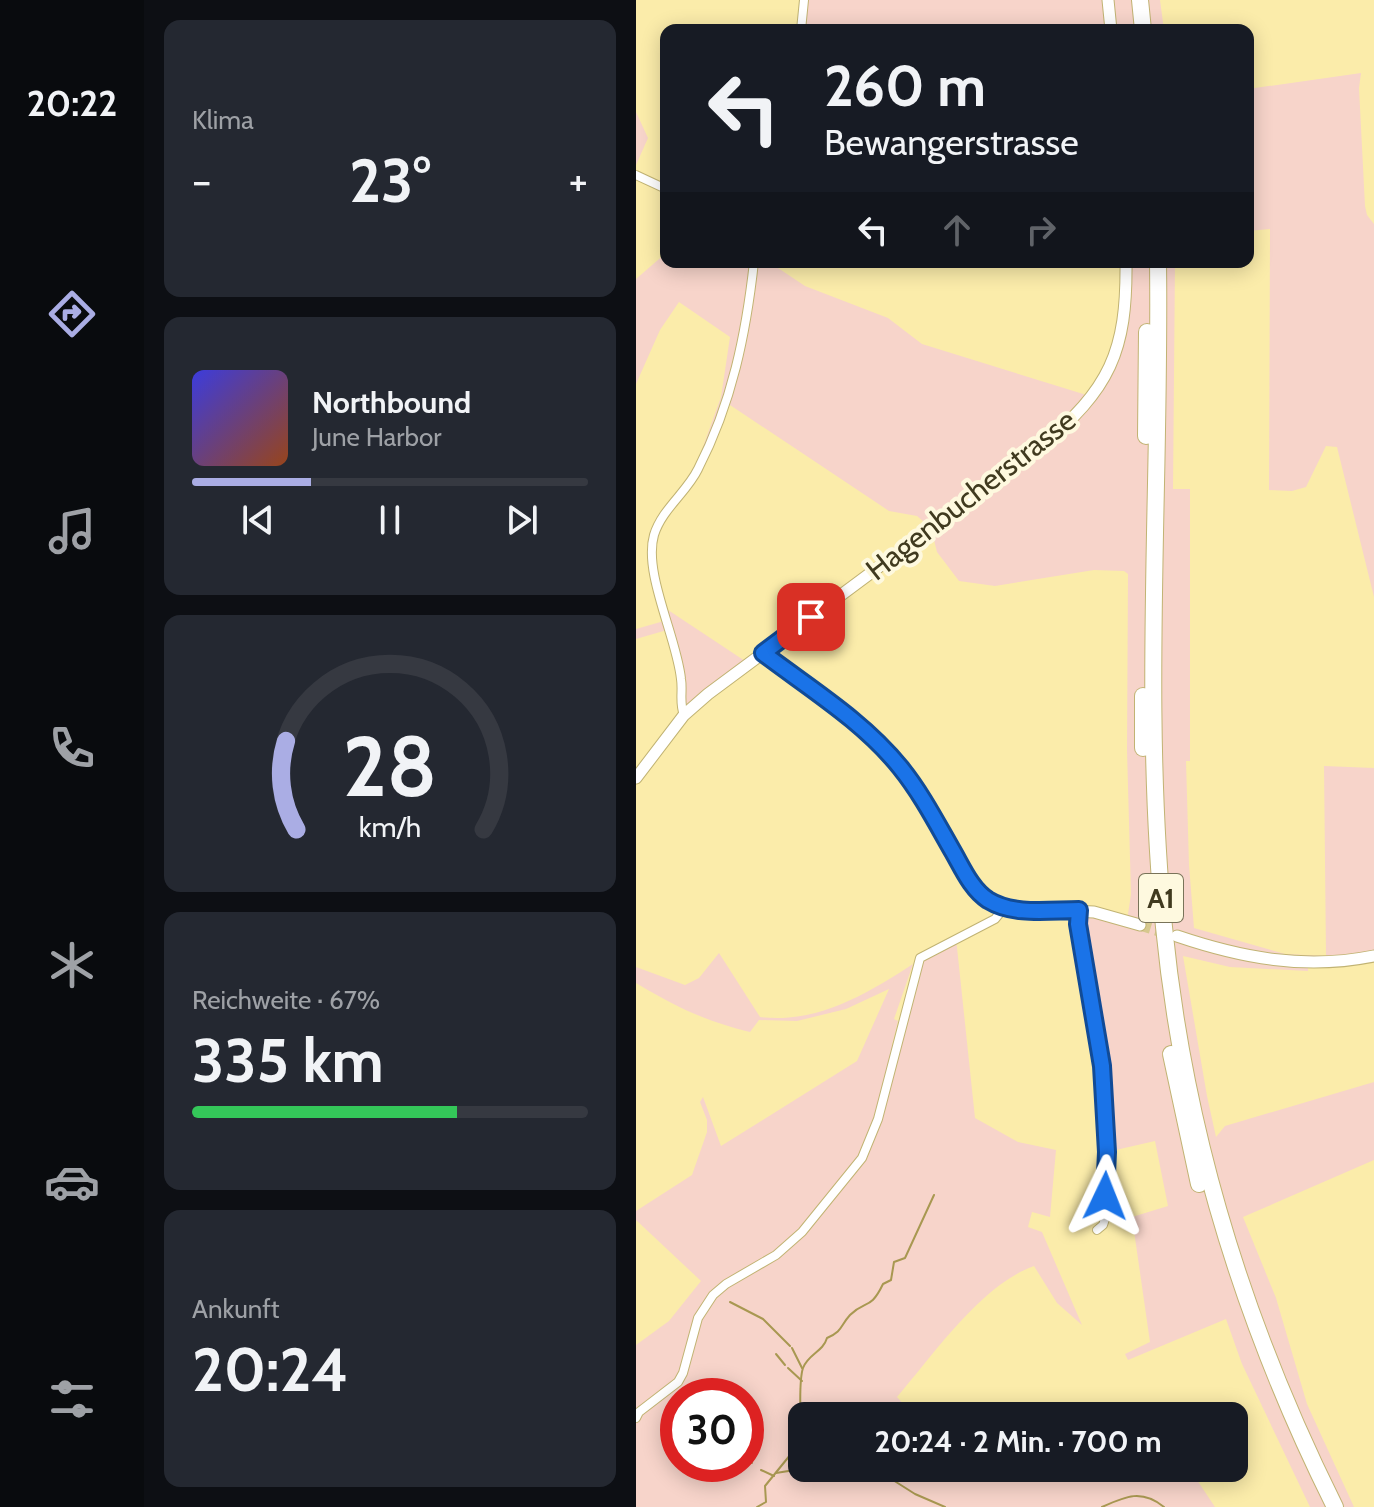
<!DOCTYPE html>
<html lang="de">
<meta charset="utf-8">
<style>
:root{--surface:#171b24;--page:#242831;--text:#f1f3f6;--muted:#9ea1a6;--line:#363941;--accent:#aaade4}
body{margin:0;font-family:Cabin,sans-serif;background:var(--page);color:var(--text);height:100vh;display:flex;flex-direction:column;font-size:30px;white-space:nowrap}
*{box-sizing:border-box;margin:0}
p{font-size:26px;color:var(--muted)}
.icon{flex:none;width:44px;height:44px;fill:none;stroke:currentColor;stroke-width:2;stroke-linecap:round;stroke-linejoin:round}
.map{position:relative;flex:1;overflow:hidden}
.details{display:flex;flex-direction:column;gap:20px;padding:20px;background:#0d0f14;width:492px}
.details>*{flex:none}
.banner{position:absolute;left:24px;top:24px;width:594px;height:244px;border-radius:16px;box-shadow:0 4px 20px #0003;background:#171b24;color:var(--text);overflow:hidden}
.speed{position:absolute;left:24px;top:1378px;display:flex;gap:16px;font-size:40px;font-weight:700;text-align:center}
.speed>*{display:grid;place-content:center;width:104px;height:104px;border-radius:50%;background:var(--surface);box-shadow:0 4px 20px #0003;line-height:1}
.speed .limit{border:12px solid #d22;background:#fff;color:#111}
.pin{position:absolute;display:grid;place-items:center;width:68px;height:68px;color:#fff;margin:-34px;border-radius:16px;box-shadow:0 4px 12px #0006}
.me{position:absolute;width:88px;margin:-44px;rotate:2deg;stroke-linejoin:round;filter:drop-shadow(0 0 6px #0008)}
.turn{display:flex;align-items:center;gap:28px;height:168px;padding:0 32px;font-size:36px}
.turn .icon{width:104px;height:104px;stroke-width:2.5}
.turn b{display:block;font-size:56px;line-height:68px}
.lanes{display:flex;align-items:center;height:76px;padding:0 32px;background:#0003;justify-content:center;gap:40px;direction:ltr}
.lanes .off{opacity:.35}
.big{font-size:60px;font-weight:700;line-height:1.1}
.details .widget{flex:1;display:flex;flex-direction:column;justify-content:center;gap:12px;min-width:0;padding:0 28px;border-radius:16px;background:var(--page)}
.details .dial{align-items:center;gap:0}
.dial svg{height:208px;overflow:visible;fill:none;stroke:var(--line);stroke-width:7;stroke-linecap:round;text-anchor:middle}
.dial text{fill:var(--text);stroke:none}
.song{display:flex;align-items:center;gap:24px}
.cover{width:96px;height:96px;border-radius:12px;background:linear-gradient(135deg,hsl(240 70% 55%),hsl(20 70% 35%))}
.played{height:8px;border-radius:4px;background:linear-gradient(90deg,var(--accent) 30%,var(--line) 30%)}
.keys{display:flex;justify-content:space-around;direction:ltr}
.heat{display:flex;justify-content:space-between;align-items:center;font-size:44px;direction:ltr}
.charge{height:12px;border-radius:6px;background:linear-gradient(90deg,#34c759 67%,var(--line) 0)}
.trip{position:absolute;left:152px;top:1402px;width:460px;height:80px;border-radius:16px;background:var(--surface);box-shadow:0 4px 20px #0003;font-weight:700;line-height:80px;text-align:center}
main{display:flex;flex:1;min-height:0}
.tab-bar{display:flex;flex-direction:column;width:144px;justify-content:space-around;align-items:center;background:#090b0e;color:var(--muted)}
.tab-bar .icon{width:56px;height:56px}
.tab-bar .active{color:var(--accent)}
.tab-bar b{font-size:36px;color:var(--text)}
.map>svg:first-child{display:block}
.green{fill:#f7d4ca;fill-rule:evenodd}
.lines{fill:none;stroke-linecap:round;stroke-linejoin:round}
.stream{stroke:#a89851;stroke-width:2}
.tertiary-tunnel{stroke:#d6c88e;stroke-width:11;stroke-dasharray:11 5.5;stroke-linecap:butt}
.minor-casing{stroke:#c1b373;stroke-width:10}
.tertiary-casing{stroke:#c1b373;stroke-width:13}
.motorway-casing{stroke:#c1b373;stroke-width:18}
.minor{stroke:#fff;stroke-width:8}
.tertiary{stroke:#fff;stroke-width:11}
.motorway{stroke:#fff;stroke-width:16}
.route-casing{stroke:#114b97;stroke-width:20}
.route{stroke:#1a73e8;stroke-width:14}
.labels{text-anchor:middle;stroke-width:8;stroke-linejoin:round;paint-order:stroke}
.shield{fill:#fef9df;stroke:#797359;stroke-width:2}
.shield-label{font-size:28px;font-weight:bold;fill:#403a1f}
.street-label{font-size:30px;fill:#403a1f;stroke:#fef9df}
</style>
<main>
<nav class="tab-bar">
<b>20:22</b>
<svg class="icon active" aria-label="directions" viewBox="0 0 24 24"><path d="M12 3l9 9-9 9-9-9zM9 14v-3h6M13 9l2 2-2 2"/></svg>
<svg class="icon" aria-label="music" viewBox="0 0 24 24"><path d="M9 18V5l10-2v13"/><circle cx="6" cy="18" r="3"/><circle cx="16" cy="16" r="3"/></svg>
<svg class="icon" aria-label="phone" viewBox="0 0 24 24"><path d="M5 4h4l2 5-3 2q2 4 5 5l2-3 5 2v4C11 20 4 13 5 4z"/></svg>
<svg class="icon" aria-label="climate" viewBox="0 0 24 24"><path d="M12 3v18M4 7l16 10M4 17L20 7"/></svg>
<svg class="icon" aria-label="car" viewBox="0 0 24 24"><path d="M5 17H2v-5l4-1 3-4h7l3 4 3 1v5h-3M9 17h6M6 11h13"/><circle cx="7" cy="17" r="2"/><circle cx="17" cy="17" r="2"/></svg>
<svg class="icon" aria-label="filters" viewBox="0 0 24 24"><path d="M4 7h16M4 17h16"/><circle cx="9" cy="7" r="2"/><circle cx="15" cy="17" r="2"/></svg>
</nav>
<section class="details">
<div class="widget"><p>Klima</p>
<div class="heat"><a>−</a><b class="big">23°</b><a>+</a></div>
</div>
<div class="widget">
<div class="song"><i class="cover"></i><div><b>Northbound</b><p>June Harbor</p></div></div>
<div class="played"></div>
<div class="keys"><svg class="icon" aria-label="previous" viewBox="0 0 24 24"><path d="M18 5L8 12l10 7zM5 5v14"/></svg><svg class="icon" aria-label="pause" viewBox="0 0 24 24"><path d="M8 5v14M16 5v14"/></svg><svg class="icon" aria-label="next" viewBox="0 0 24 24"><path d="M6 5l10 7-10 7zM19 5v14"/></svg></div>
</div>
<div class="widget dial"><svg viewBox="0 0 100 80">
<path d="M14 69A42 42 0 1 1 86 69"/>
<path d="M14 69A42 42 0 0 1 10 35" stroke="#aaade4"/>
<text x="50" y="56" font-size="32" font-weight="700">28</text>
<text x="50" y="72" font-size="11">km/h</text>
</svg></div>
<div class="widget"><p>Reichweite · 67%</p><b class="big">335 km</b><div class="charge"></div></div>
<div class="widget"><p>Ankunft</p><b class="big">20:24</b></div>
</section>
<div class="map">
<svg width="738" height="1507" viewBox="0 0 738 1507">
<rect width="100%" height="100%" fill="#fbecaa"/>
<g class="green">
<path d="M 168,0 L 524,0 L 528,30 L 165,30 Z"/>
<path d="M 725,73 L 723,88 L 729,206 L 731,215 L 738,224 L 738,597 L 701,447 L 690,446 L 670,487 L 656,491 L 633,490 L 634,229 L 612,231 L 612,89 Z"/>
<path d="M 0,112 L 12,138 L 0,165 Z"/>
<path d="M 30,253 L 30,262 L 133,262 L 169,286 L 252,318 L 286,344 L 457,397 L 486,334 L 487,262 L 539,262 L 537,489 L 554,489 L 554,761 L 550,761 L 553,865 L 558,928 L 649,954 L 690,956 L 688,766 L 738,768 L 738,956 L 672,964 L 672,971 L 594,967 L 547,956 L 571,1096 L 580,1137 L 589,1126 L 738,1082 L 738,1160 L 607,1217 L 640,1298 L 671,1404 L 718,1507 L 674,1507 L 606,1364 L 590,1319 L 492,1360 L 489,1354 L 514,1342 L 496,1217 L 532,1206 L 519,1141 L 471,1152 L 466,1066 L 443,910 L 491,921 L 495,894 L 491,750 L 492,574 L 488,571 L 458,570 L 359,586 L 323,581 L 301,552 L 295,528 L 281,516 L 253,511 L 91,403 L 90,398 L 63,458 L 85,397 L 94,337 L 43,302 L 24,330 L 0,384 L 0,279 Z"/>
<path d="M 29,608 L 109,661 L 52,706 L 47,705 Z"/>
<path d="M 28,621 L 31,630 L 0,639 L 0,629 Z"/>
<path d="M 320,938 L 339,1118 L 382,1142 L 420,1150 L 414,1217 L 396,1212 L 392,1227 L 406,1232 L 446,1325 L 421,1303 L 398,1266 C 345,1285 298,1354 261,1397 L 278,1416 L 166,1416 L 166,1468 L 347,1468 L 373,1477 L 402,1478 L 452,1468 L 553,1468 L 579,1507 L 0,1507 L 0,1345 L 33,1321 L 65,1281 L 0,1220 L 0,1211 L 56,1175 L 71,1132 L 71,1120 L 64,1102 L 67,1097 L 85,1146 L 221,1061 L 253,989 L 210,1009 L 161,1021 L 123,1020 L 114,1032 C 69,1021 40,1007 0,983 L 0,967 L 49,985 L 63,978 L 83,953 L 124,1017 C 181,1024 231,994 277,964 L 258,1019 L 262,1021 L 256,1045 L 261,1047 L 284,958 ZM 42,1396 L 110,1396 L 110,1464 L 42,1464 Z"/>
</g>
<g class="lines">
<g class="stream">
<path d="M 94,1302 L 127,1319 L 154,1346"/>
<path d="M 156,1348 L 166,1368"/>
<path d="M 140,1354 L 149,1365"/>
<path d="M 152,1368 L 166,1381"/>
<path d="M 165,1435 C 165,1418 162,1383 167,1368 C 172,1354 187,1352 191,1338 C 207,1331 204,1326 214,1315 C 230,1299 234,1311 247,1284 L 255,1280 L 258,1262 L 269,1258 L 298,1195"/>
<path d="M 110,1459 L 116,1463"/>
<path d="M 233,1468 L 234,1469"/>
<path d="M 125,1470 L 138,1476"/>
<path d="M 140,1473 L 171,1468"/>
<path d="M 249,1475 L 279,1494 L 309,1507"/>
<path d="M 121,1507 L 130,1502 L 129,1486 L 159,1449"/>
<path d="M 466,1507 C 490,1496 506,1489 528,1507"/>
</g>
<path class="tertiary-tunnel" d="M 504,925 L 533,934"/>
<defs>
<g id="minor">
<path d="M 165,30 L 168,0"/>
<path d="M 0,175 L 30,189"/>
<path d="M 48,715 C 43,703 47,691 45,679 C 41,638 7,573 18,535 C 26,509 51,492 62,469 C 96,403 110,334 118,262"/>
<path d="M 443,910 L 442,924 L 466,1066 L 471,1152 L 469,1219 L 467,1225 L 461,1230"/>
<path d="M 0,1418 L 3,1412 L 42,1382 L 47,1373 L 62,1318 L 77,1295 L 90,1284 L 140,1255 L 166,1232 L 226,1158 L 242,1119 L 284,958 L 359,919 L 368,908"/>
</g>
<g id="tertiary">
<path d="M 472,0 L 475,30"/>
<path d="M 127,653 L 238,738 L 263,766 L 283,793 L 336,884 L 350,899 L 368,908 L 458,912 L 504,925"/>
<path d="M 0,778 L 48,715 L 72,694 L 404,447 C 474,389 491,352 490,262"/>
<path d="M 541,936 C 606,958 669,970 738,956"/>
</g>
<g id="motorway">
<path d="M 504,0 L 507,30"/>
<path d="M 522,262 C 525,484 506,706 528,927 C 548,1130 608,1325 699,1507"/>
<path d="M 510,436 L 511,332"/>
<path d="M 507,696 L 507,748"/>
<path d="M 535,1054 L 563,1184"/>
</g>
</defs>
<use href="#minor" class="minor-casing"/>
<use href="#tertiary" class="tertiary-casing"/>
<use href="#motorway" class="motorway-casing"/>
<use href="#minor" class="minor"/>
<use href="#tertiary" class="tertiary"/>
<use href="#motorway" class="motorway"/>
</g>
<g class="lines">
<defs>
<path id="route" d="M 175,617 L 127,653 C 173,688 227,721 264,767 C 285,793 300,822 316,850 C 326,867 335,889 352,900 C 378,916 414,910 443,910 L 442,924 L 466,1066 L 471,1152 L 469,1196"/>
</defs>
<use href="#route" class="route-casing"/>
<use href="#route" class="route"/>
</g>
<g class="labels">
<rect class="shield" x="503" y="874" width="44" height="48" rx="6"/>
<g class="shield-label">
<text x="525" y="908">A1</text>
</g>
<g class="street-label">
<text transform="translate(335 495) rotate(-38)" y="10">Hagenbucherstrasse</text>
</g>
</g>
</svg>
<div class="speed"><div class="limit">30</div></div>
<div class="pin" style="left:175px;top:617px;background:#d93025"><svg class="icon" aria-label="arrive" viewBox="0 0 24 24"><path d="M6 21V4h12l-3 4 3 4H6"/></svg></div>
<svg class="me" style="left:469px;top:1196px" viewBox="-20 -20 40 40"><path d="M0-17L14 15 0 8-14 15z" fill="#1a73e8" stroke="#fff" stroke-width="4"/></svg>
<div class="trip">20:24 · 2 Min. · 700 m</div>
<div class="banner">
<div class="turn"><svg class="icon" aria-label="left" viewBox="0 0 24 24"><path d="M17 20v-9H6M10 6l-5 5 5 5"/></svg><div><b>260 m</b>Bewangerstrasse</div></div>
<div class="lanes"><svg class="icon" aria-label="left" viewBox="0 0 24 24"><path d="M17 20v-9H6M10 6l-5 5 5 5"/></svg><svg class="icon off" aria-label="ahead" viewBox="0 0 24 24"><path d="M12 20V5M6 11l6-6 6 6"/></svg><svg class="icon off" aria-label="right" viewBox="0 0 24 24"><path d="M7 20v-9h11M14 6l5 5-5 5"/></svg></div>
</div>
</div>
</main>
